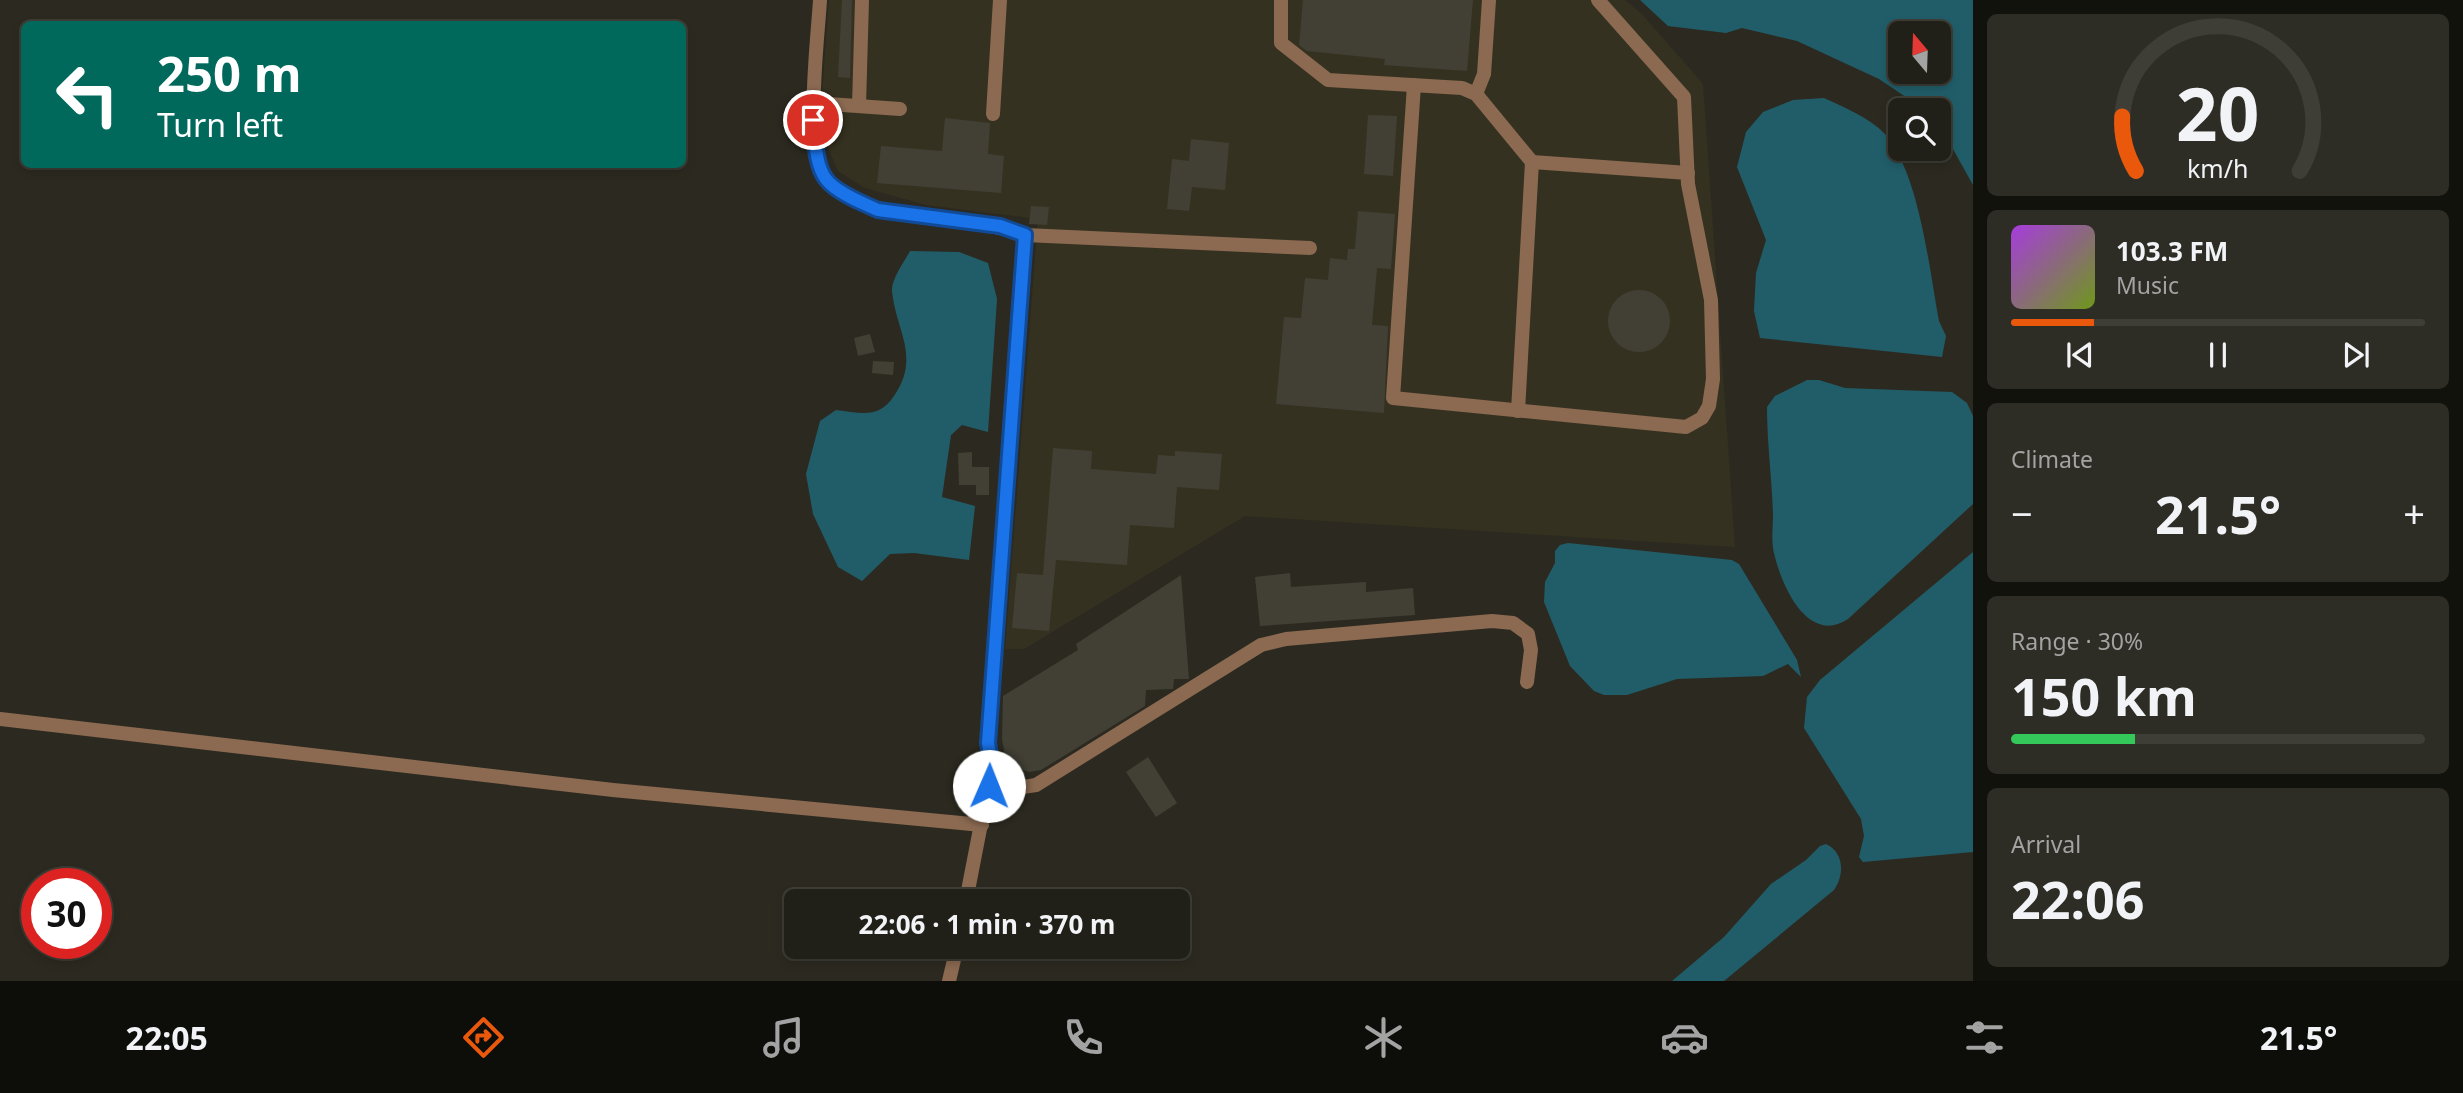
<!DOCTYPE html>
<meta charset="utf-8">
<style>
:root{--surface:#212018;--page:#2d2d25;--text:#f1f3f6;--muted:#a2a3a2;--line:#3e3e37;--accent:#ea580c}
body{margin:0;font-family:"Noto Sans",sans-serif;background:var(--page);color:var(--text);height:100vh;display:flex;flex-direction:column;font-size:26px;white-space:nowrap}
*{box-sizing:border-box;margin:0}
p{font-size:23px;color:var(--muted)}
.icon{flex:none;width:38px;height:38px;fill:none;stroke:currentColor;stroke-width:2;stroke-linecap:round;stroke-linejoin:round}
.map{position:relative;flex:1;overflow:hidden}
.sheet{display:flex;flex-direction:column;gap:14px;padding:14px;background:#12120d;width:490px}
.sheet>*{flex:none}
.banner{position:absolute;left:21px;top:21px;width:665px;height:147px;border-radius:10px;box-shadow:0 4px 10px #0003,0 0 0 2px var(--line);background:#00695c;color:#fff;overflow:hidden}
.needle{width:46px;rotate:341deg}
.controls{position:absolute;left:1888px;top:21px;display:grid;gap:14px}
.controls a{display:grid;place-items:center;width:63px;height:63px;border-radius:10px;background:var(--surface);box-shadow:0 4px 10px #0003,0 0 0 2px var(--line);font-size:35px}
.speed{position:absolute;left:21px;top:868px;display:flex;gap:14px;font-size:35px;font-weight:700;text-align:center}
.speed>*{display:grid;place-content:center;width:91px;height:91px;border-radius:50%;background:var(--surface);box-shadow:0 4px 10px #0003,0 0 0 2px var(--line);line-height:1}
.speed .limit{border:10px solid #d22;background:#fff;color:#111}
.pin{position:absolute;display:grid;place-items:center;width:60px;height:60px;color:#fff;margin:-30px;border:4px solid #fff;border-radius:50%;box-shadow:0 2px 7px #0007}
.me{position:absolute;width:77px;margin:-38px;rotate:1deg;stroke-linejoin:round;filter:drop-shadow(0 0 5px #0008)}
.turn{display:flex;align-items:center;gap:24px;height:147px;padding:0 21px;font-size:32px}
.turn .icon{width:91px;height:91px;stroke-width:2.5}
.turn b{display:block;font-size:49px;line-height:60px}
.big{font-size:52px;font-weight:700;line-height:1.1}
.sheet .tile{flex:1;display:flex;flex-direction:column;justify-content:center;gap:10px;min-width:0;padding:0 24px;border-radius:10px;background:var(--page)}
.sheet .dial{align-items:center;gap:0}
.dial svg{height:182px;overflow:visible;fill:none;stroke:var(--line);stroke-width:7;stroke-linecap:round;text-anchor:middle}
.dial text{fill:var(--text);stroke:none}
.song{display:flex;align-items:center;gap:21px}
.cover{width:84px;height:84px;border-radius:10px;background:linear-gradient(135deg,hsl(280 70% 55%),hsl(80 70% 35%))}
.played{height:7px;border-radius:4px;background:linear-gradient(90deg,var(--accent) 20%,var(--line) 20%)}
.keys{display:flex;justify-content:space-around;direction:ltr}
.heat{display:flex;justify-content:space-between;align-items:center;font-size:38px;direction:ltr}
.charge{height:10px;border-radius:5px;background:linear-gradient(90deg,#34c759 30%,var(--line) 0)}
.trip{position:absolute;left:784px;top:889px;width:406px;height:70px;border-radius:10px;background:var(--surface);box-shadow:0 4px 10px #0003,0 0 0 2px var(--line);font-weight:700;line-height:70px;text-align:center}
.menu{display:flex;height:112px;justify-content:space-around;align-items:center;background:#0d0d0a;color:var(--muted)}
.menu .icon{width:49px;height:49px}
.menu .current{color:var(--accent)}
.menu b{font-size:32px;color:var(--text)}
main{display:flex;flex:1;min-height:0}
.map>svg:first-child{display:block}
.built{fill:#353120}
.water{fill:#215d69;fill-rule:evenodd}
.building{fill:#424035}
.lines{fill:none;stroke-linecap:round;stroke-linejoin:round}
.minor{stroke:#8b6a51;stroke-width:14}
.route-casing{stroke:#114b97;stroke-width:18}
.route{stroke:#1a73e8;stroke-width:12}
</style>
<main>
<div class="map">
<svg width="1973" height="981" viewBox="0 0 1973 981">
<rect width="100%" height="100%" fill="#2c2a20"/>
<path class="built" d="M 829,0 L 1625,0 L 1642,14 L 1703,84 L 1735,547 L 1245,516 L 1024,649 L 1005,649 L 1038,219 L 926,205 L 865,188 L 838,171 L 825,141 L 820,121 Z"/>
<g class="water">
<path d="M 1640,0 L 1973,0 L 1973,185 L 1939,124 L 1939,110 L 1925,110 L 1879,79 L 1797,41 L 1742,28 L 1726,33 L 1668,26 ZM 1900,33 L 1939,33 L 1939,72 L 1900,72 Z"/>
<path d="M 1824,98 C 1844,107 1870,118 1885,134 C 1920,175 1929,269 1939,321 L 1946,336 L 1942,357 L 1760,338 L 1754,311 L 1756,273 L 1766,240 L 1737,167 L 1746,132 L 1763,112 L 1793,100 Z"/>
<path d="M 910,251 L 959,252 L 988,263 L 997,299 L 988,432 L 962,425 L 951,435 L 942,497 L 975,506 L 969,560 L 914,553 L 890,554 L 862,581 L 838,567 L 813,514 L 806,474 L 820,421 L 836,410 C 861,413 879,419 894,396 C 921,357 896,331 892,291 C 891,280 904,262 910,251 Z"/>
<path d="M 1807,380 L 1819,380 L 1845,388 L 1952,392 L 1967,403 L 1973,416 L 1973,504 L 1848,619 C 1807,646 1781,584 1774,553 C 1771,541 1773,527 1773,515 C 1772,479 1767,443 1767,407 L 1775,396 Z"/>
<path d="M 1568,543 L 1732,560 L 1739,564 L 1797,660 L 1801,677 L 1788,664 L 1763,676 L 1677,679 L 1627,695 L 1604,695 L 1594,691 L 1570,666 L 1544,602 L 1545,582 L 1555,563 L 1555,551 L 1560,545 Z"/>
<path d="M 1973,552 L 1973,852 L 1863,862 L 1859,857 L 1864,836 L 1861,819 L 1804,728 L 1807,697 L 1820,680 Z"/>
<path d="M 1826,844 C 1845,853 1844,876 1834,890 L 1724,981 L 1672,981 L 1724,937 L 1771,884 L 1806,860 L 1820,846 Z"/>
</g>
<g class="building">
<path d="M 842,0 L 852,0 L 850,78 L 838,77 Z"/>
<path d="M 1303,0 L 1473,0 L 1467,71 L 1384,65 L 1385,59 L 1307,51 L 1299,45 Z"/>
<path d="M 1368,115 L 1397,116 L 1393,176 L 1364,174 Z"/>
<path d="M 945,118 L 990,123 L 988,154 L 1004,156 L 1001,193 L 877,183 L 881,146 L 942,151 Z"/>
<path d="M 1191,139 L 1229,143 L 1225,190 L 1192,187 L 1189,211 L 1167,209 L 1172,159 L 1189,161 Z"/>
<path d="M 1031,206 L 1049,207 L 1047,225 L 1029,224 Z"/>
<path d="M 1358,211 L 1395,214 L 1391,269 L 1377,268 L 1372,325 L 1388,326 L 1384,413 L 1276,404 L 1284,317 L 1301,318 L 1305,278 L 1328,280 L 1330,258 L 1347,260 L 1348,249 L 1355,249 Z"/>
<circle cx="1639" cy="321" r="31"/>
<path d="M 870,334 L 875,352 L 858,356 L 854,338 Z"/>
<path d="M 873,361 L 894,362 L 893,375 L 872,373 Z"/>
<path d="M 1053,448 L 1092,451 L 1091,469 L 1156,474 L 1158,455 L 1175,456 L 1175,451 L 1222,454 L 1219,490 L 1177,487 L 1174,528 L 1130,525 L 1127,565 L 1056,560 L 1049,631 L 1012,628 L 1017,573 L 1043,575 Z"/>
<path d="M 972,452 L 972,467 L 989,467 L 989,495 L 976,495 L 976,485 L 959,485 L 958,453 Z"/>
<path d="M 1290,573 L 1291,587 L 1366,582 L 1366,592 L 1413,588 L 1415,615 L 1260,626 L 1255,577 Z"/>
<path d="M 1181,575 L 1189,679 L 1174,679 L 1173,689 L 1146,690 L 1145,706 L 1041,770 L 1029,772 L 1010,766 L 1006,760 L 1002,739 L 1003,696 L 1078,650 L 1076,644 Z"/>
<path d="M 1148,757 L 1177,803 L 1156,817 L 1126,772 Z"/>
</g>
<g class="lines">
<g class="minor">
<path d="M 820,0 C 818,37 803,153 827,180 C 850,206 888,211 920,217 C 955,222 991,223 1025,235 L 988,743 C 992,768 994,773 1016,788 L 1036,785 L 1261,645 L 1286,639 L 1492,621 L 1513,623 L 1528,634 L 1531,650 L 1527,682"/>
<path d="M 1281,0 L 1281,43 L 1328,80 L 1462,88 L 1476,94 L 1532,162 L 1518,411"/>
<path d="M 1414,85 L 1393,398 L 1686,427 L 1702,418 L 1709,406 L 1713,379 L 1711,300 L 1688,184 L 1684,97 L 1598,0"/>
<path d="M 1476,94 L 1484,74 L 1489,0"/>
<path d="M 814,103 L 900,109"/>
<path d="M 859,106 L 862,0"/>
<path d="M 993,114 L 1000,0"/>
<path d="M 1532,162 L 1688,173"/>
<path d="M 1025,235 L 1310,248"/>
<path d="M 0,719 L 613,790 L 982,825"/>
<path d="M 966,901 L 992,767"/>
<path d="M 949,981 L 957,947"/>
</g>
</g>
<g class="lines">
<defs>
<path id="route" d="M 813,120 C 815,137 815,165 826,179 C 835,192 864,204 878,210 L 1000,226 L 1025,235 L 988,743 L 992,767 L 989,786"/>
</defs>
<use href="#route" class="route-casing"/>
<use href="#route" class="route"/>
</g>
</svg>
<div class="controls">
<a><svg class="needle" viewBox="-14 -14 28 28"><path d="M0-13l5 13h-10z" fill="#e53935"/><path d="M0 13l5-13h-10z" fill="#a2a3a2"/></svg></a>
<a><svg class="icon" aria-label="search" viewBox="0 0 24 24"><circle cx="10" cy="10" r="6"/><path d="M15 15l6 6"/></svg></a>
</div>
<div class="speed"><div class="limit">30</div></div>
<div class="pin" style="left:813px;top:120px;background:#d93025"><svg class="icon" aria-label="arrive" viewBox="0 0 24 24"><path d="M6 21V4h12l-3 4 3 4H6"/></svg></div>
<svg class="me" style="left:989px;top:786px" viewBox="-20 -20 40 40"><circle r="19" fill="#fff"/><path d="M0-13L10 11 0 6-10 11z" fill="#1a73e8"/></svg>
<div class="trip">22:06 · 1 min · 370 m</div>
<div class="banner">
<div class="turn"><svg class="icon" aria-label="left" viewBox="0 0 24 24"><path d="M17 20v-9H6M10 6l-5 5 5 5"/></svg><div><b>250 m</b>Turn left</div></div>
</div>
</div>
<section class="sheet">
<div class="tile dial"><svg viewBox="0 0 100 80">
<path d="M14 69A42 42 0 1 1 86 69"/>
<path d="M14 69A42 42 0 0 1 8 45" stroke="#ea580c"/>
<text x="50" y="56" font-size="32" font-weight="700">20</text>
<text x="50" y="72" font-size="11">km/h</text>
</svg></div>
<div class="tile">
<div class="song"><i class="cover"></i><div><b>103.3 FM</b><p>Music</p></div></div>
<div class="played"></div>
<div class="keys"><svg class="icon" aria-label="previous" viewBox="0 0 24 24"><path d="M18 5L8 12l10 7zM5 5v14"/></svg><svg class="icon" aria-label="pause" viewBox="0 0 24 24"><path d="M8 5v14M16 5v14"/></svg><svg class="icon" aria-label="next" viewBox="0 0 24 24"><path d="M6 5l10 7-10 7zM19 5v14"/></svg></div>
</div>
<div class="tile"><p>Climate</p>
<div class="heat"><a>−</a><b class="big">21.5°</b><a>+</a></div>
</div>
<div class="tile"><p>Range · 30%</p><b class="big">150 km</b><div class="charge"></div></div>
<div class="tile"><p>Arrival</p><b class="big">22:06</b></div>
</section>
</main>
<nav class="menu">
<b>22:05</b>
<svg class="icon current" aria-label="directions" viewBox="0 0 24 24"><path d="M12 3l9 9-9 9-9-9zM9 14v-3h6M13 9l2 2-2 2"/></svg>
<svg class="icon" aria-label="music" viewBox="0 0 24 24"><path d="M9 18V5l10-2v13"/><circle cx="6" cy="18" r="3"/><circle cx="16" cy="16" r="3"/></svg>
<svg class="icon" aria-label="phone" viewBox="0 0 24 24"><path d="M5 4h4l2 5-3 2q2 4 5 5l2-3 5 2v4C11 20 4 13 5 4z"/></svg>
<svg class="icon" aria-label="climate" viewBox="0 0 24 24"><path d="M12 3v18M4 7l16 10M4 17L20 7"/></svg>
<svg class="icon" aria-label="car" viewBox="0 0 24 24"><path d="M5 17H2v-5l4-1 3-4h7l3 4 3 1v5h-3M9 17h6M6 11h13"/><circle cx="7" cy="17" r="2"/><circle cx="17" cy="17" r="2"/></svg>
<svg class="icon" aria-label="filters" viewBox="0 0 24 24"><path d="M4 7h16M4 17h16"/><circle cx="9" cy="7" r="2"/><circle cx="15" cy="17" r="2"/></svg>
<b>21.5°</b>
</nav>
